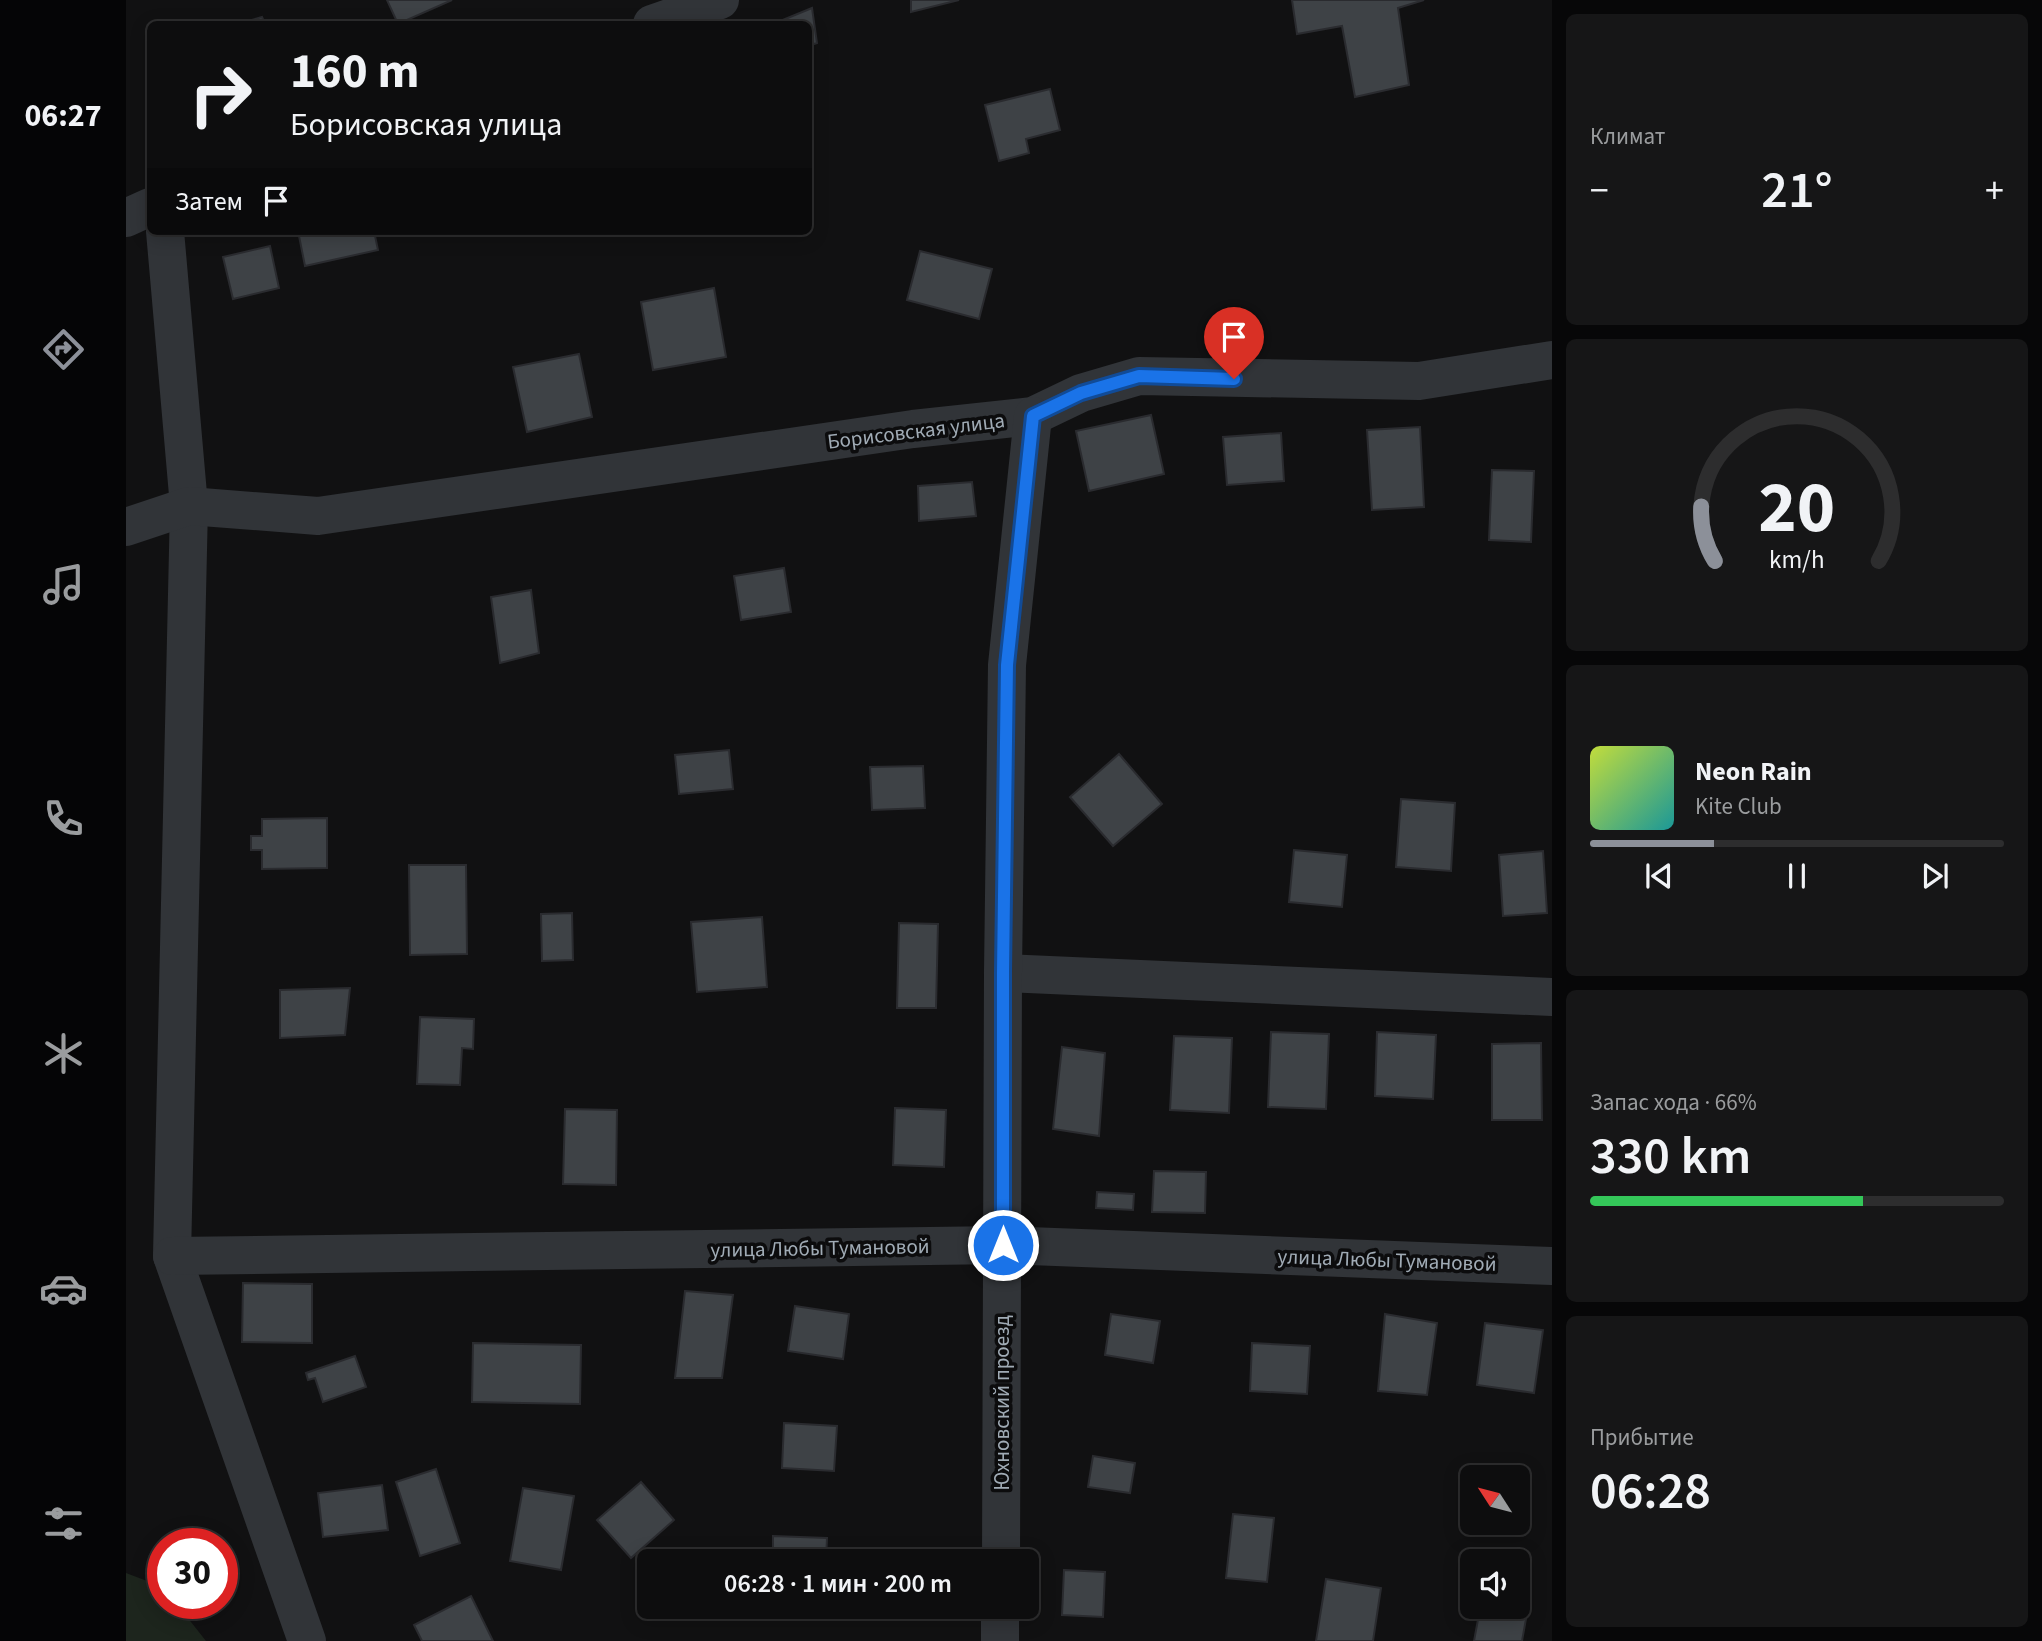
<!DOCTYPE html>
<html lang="ru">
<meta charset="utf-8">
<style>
:root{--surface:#0d0d0e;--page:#161617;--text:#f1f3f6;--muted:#9a9c9e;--line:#2d2d2e;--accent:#8c9099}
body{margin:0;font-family:"Source Sans 3",sans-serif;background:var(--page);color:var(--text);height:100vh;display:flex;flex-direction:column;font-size:26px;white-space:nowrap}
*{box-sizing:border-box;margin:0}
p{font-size:23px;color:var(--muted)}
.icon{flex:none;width:38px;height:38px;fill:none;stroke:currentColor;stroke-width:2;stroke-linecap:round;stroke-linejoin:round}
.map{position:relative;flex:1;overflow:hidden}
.side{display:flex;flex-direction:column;gap:14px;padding:14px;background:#070708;width:490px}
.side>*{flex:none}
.guide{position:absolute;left:21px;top:21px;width:665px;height:214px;border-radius:10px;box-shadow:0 4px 18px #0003,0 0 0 2px var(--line);background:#0d0d0e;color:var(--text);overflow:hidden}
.needle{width:46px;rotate:306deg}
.buttons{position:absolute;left:1334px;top:1465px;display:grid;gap:14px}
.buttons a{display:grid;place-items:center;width:70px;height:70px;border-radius:10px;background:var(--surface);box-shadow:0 4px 18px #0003,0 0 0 2px var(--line);font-size:35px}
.speed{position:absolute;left:21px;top:1528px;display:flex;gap:14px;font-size:35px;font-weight:700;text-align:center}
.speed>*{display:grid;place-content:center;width:91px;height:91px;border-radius:50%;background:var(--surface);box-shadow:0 4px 18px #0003,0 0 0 2px var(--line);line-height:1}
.speed .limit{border:10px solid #d22;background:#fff;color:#111}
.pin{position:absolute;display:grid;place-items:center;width:60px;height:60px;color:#fff;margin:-72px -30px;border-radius:50% 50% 50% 0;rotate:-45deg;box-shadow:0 0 7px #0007}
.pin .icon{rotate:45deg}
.me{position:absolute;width:77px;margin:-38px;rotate:0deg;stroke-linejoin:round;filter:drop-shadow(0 0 5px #0008)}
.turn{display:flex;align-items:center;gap:24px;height:147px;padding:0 28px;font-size:32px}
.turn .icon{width:91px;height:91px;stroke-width:2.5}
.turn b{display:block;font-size:49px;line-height:60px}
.then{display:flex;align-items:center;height:66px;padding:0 28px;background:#0003;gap:14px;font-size:26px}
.big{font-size:52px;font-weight:600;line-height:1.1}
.side .widget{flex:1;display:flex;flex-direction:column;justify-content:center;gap:10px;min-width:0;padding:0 24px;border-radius:10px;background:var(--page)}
.side .dial{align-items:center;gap:0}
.dial svg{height:182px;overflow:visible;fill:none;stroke:var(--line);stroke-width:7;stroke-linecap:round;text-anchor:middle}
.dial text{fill:var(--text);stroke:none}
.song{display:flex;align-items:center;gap:21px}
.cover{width:84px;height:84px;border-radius:10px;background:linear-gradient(135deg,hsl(70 70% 55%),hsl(180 70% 35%))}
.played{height:7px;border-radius:4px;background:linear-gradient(90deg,var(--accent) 30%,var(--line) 30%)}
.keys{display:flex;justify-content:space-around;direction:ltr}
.heat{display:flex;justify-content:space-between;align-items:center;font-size:38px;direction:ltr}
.charge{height:10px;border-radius:5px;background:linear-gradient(90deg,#34c759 66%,var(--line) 0)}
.trip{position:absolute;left:511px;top:1549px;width:402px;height:70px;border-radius:10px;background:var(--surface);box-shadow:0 4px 18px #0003,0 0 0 2px var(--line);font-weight:600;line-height:70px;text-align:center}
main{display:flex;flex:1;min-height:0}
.menu{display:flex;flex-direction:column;width:126px;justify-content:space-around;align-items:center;background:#050506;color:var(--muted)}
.menu .icon{width:49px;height:49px}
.menu .on{color:var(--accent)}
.menu b{font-size:32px;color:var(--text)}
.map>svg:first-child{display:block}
.green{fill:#1d251d}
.building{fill:#3e4246;stroke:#2a2b2f;stroke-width:2}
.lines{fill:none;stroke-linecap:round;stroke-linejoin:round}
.minor{stroke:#313438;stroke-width:38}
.route-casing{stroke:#114b97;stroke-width:18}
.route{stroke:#1a73e8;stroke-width:12}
.labels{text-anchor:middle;stroke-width:7;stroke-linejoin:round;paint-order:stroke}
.street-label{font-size:21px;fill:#a0abb5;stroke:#0c0c0d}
</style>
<main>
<nav class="menu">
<b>06:27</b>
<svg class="icon on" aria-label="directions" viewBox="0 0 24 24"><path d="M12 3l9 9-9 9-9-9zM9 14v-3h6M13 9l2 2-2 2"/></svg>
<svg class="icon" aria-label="music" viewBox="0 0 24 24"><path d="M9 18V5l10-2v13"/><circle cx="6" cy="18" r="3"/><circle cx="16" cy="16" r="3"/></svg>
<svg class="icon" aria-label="phone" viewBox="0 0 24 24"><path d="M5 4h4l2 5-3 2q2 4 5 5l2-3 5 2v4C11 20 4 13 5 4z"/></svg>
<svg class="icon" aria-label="climate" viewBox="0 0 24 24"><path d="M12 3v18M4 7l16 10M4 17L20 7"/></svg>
<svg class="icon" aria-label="car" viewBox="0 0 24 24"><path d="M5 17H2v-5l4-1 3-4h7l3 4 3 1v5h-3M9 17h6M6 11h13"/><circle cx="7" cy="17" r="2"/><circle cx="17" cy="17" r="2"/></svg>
<svg class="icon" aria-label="filters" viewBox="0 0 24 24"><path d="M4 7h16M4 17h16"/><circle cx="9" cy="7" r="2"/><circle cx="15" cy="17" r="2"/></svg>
</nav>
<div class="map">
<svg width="1426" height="1641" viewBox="0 0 1426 1641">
<rect width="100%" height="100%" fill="#111112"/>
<path class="green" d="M 0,1573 L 37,1587 L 37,1603 L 50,1603 L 80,1641 L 0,1641 Z"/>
<g class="building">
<path d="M 261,0 L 326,0 L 272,24 Z"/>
<path d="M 785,0 L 833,0 L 785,12 Z"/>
<path d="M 1166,0 L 1298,0 L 1272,8 L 1283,85 L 1229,97 L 1216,26 L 1171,34 Z"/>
<path d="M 686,8 L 691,43 L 682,46 L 682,24 L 647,24 Z"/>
<path d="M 136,17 L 139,24 L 111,24 Z"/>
<path d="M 924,89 L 934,130 L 900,139 L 903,153 L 873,161 L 859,105 Z"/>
<path d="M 172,231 L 248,231 L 252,250 L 179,266 Z"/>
<path d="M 144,246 L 153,288 L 107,299 L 97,257 Z"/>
<path d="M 794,251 L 866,269 L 853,319 L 781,300 Z"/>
<path d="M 588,288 L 600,357 L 527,370 L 515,302 Z"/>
<path d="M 453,354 L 466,417 L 401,432 L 387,367 Z"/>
<path d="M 1025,415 L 1038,474 L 963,491 L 950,431 Z"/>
<path d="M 1294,427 L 1298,507 L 1246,510 L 1241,430 Z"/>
<path d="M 1155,433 L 1158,481 L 1101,485 L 1097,437 Z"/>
<path d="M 1366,470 L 1408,471 L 1405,542 L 1363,540 Z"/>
<path d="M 846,482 L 850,516 L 793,521 L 792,486 Z"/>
<path d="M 658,568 L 665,612 L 615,620 L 608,576 Z"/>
<path d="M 405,590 L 413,653 L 374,663 L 365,597 Z"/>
<path d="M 603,750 L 607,789 L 553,794 L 549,755 Z"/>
<path d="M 993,754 L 1036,804 L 987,846 L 944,797 Z"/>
<path d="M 797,766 L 799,808 L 746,810 L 744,767 Z"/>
<path d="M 1275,799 L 1329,803 L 1325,871 L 1270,867 Z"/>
<path d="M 201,818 L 201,868 L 136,869 L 136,850 L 125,850 L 125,836 L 136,836 L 136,819 Z"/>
<path d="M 1168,850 L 1221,855 L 1216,907 L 1163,902 Z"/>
<path d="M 1417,851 L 1421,913 L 1377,916 L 1373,855 Z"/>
<path d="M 283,865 L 340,865 L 341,954 L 284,955 Z"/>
<path d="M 446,913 L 447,960 L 416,961 L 415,914 Z"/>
<path d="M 636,917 L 641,987 L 571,992 L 565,922 Z"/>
<path d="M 773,923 L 812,924 L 810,1008 L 771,1008 Z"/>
<path d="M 224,988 L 219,1035 L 154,1038 L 154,990 Z"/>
<path d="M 294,1017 L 348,1019 L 347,1049 L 336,1048 L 334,1085 L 291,1084 Z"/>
<path d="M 1145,1032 L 1203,1034 L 1200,1109 L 1142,1107 Z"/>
<path d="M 1251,1032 L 1310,1035 L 1307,1099 L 1249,1096 Z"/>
<path d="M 1048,1036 L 1106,1038 L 1103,1113 L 1044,1110 Z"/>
<path d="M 1415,1043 L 1416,1120 L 1366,1120 L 1366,1044 Z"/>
<path d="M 936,1047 L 979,1053 L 973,1136 L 927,1129 Z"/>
<path d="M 769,1108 L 820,1110 L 818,1167 L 767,1165 Z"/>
<path d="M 439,1109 L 491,1110 L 490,1185 L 437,1184 Z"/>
<path d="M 1028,1171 L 1080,1172 L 1079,1213 L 1026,1212 Z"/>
<path d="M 971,1192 L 1008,1194 L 1007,1210 L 970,1208 Z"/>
<path d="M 117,1283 L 186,1284 L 186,1343 L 116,1342 Z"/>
<path d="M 559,1291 L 607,1295 L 596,1378 L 549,1378 Z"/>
<path d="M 669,1306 L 723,1314 L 717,1359 L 662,1351 Z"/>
<path d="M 985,1314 L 1034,1321 L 1027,1363 L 979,1355 Z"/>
<path d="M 1259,1314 L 1311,1323 L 1301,1395 L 1252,1391 Z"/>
<path d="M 1359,1323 L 1417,1330 L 1408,1393 L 1351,1385 Z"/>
<path d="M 347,1343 L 455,1345 L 454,1404 L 346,1402 Z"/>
<path d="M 1126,1343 L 1184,1346 L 1181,1394 L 1124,1391 Z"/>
<path d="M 229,1356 L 240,1387 L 197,1402 L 189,1378 L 182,1380 L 180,1373 Z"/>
<path d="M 658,1423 L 711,1426 L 708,1471 L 656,1468 Z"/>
<path d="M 967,1456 L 1009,1463 L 1004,1493 L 962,1487 Z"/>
<path d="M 310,1469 L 334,1543 L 294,1556 L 270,1482 Z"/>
<path d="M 515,1482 L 548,1520 L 505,1558 L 471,1520 Z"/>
<path d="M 256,1485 L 262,1530 L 197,1537 L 192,1493 Z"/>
<path d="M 397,1488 L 448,1496 L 435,1570 L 384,1561 Z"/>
<path d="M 1107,1514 L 1148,1518 L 1141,1582 L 1100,1578 Z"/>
<path d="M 647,1536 L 701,1538 L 700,1561 L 647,1561 Z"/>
<path d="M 938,1570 L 979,1572 L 977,1617 L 936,1615 Z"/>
<path d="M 1200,1579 L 1255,1588 L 1247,1641 L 1190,1641 Z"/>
<path d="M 345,1596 L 367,1641 L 296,1641 L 288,1625 Z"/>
<path d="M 1353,1614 L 1400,1619 L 1396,1641 L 1348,1641 Z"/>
</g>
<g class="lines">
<g class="minor">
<path d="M 526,24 L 594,0"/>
<path d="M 0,218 L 24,207"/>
<path d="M 39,231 L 63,506 L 46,1256 L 181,1641"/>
<path d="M 0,527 L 63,506 L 192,516 L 787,429 L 907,416 L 955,393 L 1013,376 L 1293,381 L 1426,360"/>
<path d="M 877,973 L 1426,997"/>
<path d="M 46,1256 L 877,1245 L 1426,1266"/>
<path d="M 875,1561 L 877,973 L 881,665 L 907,416"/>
<path d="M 874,1641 L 874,1606"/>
</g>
</g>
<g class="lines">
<defs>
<path id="route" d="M 877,1245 L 877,973 L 881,665 L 907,416 L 955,393 L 1013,376 L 1108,379"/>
</defs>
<use href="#route" class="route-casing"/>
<use href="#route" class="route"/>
</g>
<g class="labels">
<g class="street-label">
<text transform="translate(790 431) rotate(-7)" y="7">Борисовская улица</text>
<text transform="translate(694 1248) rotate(-1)" y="7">улица Любы Тумановой</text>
<text transform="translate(1261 1260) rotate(2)" y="7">улица Любы Тумановой</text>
<text transform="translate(876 1403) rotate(-90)" y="7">Юхновский проезд</text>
</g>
</g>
</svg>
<div class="buttons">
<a><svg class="needle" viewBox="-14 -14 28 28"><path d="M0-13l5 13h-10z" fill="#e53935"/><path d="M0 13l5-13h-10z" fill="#9a9c9e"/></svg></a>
<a><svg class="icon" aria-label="sound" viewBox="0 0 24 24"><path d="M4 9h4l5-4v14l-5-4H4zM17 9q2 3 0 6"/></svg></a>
</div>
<div class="speed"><div class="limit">30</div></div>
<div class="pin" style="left:1108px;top:379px;background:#d93025"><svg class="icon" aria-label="arrive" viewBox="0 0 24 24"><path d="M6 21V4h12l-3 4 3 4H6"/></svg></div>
<svg class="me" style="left:877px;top:1245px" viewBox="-20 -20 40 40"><circle r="17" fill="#1a73e8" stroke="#fff" stroke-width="3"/><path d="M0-11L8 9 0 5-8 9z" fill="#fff"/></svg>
<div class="trip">06:28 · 1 мин · 200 m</div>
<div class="guide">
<div class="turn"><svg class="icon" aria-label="right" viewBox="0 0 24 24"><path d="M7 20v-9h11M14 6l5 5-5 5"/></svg><div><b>160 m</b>Борисовская улица</div></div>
<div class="then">Затем<svg class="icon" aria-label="arrive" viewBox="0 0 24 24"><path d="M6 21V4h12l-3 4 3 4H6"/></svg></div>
</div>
</div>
<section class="side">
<div class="widget"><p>Климат</p>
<div class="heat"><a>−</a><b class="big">21°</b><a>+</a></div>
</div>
<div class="widget dial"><svg viewBox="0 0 100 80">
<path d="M14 69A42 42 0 1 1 86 69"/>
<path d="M14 69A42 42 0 0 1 8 45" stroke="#8c9099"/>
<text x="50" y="56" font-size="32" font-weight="700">20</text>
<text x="50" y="72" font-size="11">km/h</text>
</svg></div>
<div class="widget">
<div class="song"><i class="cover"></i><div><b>Neon Rain</b><p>Kite Club</p></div></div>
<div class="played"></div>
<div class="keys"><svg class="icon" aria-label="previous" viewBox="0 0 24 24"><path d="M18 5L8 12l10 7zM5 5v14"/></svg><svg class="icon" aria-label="pause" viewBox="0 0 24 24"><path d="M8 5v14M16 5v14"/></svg><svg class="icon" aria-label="next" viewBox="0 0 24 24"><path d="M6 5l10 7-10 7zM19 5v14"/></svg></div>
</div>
<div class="widget"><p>Запас хода · 66%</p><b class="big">330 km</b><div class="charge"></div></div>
<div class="widget"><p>Прибытие</p><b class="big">06:28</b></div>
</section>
</main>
